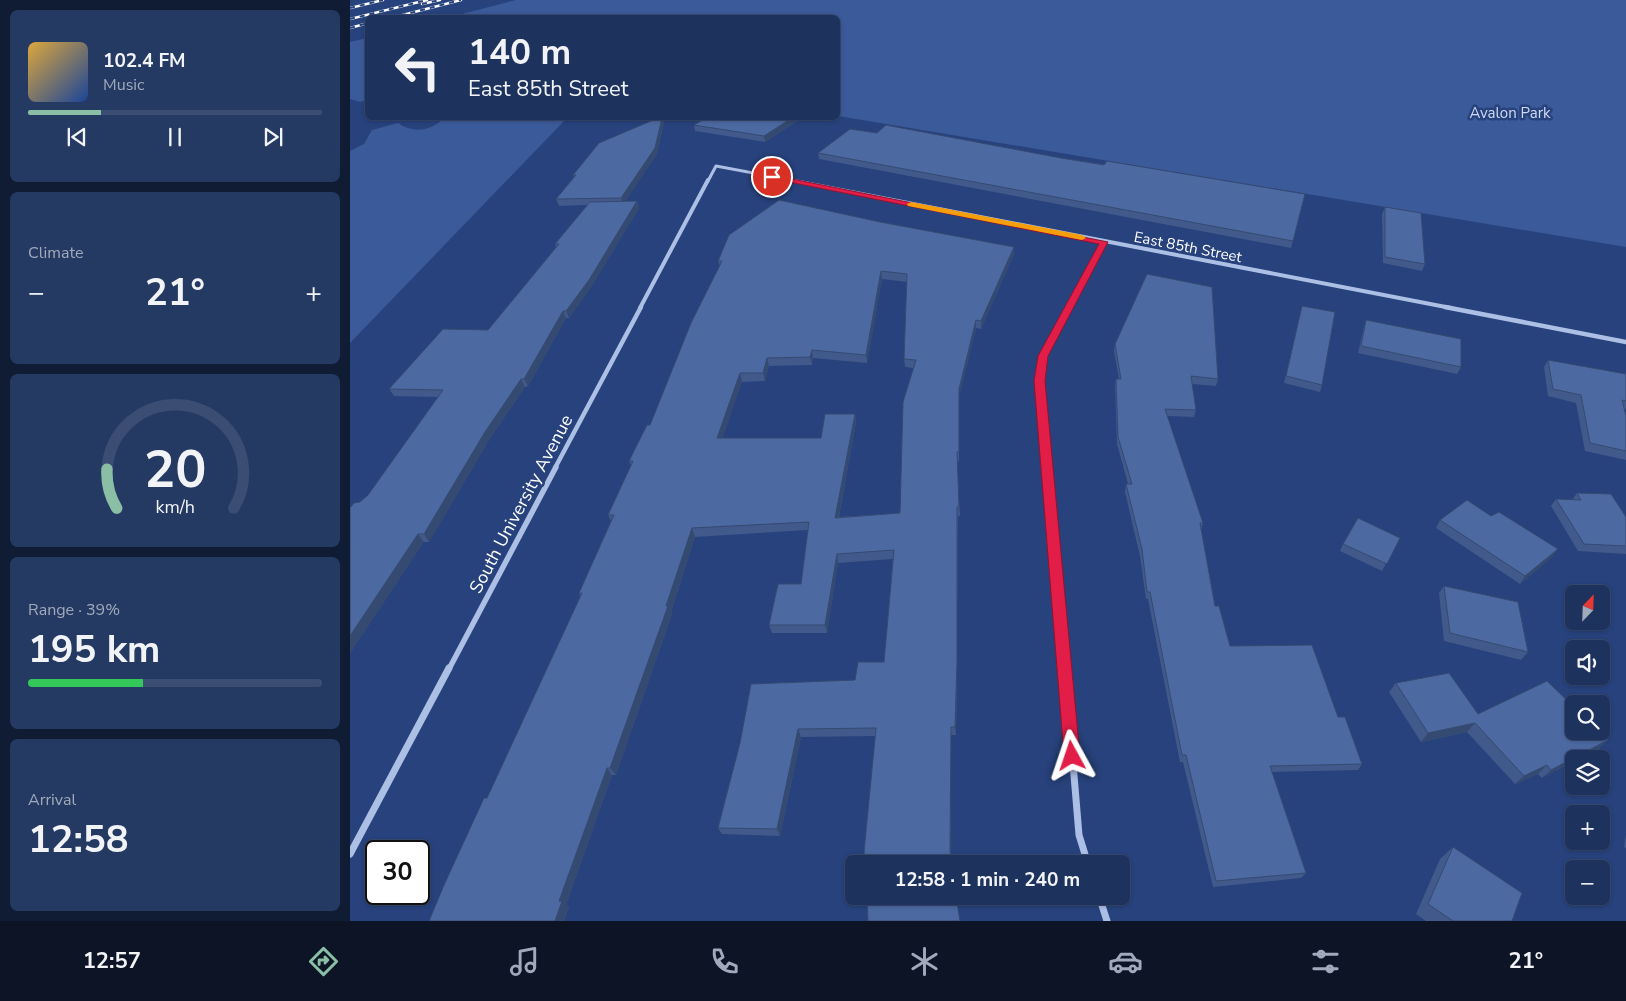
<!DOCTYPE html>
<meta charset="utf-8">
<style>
:root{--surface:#1d325d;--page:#253a63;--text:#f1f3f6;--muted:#a0aabc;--line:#3b4d72;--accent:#8abfa5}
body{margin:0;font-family:"Nunito Sans",sans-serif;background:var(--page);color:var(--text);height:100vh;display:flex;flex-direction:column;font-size:19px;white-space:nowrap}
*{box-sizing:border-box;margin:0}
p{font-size:16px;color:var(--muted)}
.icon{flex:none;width:28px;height:28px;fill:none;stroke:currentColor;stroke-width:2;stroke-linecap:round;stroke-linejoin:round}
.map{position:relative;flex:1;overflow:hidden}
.side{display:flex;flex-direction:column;gap:10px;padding:10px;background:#101c33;width:350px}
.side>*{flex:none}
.top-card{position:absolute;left:15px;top:15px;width:475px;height:105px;border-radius:8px;box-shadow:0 1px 4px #0004,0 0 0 1px var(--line);background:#1d325d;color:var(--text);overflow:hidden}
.needle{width:32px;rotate:23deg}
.buttons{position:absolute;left:1215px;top:585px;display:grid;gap:10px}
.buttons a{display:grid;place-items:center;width:45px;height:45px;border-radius:8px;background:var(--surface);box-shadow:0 1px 4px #0004,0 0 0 1px var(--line);font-size:25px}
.speed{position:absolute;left:15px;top:840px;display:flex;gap:10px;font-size:25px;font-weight:700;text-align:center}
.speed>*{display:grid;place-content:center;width:65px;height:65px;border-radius:50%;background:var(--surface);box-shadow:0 1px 4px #0004,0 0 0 1px var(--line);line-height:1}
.speed .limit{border:2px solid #111;border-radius:8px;background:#fff;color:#111}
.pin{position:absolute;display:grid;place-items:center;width:42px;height:42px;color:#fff;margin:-21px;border:2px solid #fff;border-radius:50%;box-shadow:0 1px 5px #0007}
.me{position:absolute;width:55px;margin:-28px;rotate:355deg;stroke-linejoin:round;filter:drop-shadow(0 0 4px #0008)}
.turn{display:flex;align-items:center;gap:18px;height:105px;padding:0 20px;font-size:22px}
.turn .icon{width:65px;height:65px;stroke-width:2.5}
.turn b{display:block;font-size:35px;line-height:42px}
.big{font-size:38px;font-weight:700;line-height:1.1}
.side .card{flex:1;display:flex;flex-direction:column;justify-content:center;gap:8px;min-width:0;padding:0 18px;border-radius:8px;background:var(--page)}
.side .dial{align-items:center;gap:0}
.dial svg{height:130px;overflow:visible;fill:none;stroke:var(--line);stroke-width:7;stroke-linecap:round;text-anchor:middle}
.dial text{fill:var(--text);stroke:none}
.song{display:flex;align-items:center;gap:15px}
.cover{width:60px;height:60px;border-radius:8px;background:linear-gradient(135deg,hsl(40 70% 55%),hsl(220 70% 35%))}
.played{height:5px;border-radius:2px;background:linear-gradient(90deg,var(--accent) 25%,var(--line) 25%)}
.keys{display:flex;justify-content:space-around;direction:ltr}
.heat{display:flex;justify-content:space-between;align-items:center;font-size:28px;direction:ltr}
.charge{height:8px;border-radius:4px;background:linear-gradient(90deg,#34c759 39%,var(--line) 0)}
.trip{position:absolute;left:495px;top:855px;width:285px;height:50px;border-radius:8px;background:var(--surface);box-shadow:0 1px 4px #0004,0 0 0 1px var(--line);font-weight:700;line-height:50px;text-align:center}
.menu{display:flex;height:80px;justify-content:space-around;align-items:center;background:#0c1425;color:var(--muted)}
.menu .icon{width:35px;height:35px}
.menu .selected{color:var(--accent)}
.menu b{font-size:22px;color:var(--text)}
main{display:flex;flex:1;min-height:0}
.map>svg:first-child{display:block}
.green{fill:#3b5a99}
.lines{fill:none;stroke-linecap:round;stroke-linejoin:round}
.minor-far4{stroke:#acbfe4;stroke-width:3}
.minor-far3{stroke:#acbfe4;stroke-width:4}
.minor-far2{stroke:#acbfe4;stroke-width:4.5}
.minor-far1{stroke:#acbfe4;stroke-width:5.5}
.minor{stroke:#acbfe4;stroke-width:7}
.rail-casing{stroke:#fff;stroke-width:2.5}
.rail{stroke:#27427c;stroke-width:2;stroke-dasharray:5;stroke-linecap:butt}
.wall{fill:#415a8b;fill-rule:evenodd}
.shaded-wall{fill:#354a71}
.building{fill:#4c69a2;stroke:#354a71;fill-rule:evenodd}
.route{fill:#e11d48;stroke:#92132f}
.slow{fill:#f59e0b}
.labels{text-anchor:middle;stroke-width:5;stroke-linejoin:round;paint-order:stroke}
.far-park-label{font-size:15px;fill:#cedbf3;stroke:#27427c}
.far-street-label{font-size:15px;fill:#fff;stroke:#27427c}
.street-label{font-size:18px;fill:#fff;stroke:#27427c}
</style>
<main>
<section class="side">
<div class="card">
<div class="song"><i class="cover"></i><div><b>102.4 FM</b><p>Music</p></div></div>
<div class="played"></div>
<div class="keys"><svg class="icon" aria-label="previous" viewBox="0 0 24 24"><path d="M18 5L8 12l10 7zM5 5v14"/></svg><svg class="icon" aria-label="pause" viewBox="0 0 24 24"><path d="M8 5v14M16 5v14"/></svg><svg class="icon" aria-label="next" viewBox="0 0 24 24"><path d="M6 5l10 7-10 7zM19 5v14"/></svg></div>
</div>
<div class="card"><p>Climate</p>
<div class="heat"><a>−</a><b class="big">21°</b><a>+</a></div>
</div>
<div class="card dial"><svg viewBox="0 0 100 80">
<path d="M14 69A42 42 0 1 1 86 69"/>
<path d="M14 69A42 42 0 0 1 8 45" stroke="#8abfa5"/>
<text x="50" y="56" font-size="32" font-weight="700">20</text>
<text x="50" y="72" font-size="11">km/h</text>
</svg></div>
<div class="card"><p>Range · 39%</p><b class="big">195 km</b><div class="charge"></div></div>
<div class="card"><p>Arrival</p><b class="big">12:58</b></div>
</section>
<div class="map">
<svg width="1276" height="921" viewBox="0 0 1276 921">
<rect width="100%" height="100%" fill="#27427c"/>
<g class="green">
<path d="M 166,0 L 1276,0 L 1276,247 L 488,116 L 488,18 L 97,18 Z"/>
<path d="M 17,38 L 17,100 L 10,102 L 0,99 L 0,42 Z"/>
<path d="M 94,118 L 217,118 L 0,343 L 0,151 L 14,144 L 22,130 L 48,123 C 63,134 81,131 94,118 Z"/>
</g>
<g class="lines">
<path class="minor-far4" d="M 358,181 L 366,166 L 446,181"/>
<g class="minor-far3">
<path d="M 439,180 L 1101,308"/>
<path d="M 290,308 L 358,180"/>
<path d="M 719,308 L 754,242"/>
</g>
<g class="minor-far2">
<path d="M 1095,307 L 1276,342"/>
<path d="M 205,468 L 291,307"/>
<path d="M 697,468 L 690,381 L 693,356 L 719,307"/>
</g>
<g class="minor-far1">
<path d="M 697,467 L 715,669"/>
<path d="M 99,669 L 206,467"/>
</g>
<g class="minor">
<path d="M 715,668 L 729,835 L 738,864"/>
<path d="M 0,854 L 99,668"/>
<path d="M 749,896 L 757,921"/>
</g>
<defs>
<g id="rail">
<path d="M 72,4 L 90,0"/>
<path d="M 0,8 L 33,0"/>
<path d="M 41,18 L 111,0"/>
<path d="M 0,19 L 77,0"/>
<path d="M 0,28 L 18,23"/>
</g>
</defs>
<use href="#rail" class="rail-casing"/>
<use href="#rail" class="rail"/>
</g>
<g class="wall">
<path d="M 356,118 L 452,118 L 415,142 L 345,131 L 344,125 Z"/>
<path d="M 314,122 L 307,154 L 275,201 L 287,201 L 289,208 L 241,287 L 219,318 L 216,318 L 178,386 L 175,387 L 139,440 L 79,542 L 74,542 L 10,502 L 18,495 L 88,397 L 44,396 L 39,389 L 138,330 L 206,247 L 205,244 L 237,205 L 209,206 L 206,199 L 224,177 L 223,175 Z"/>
<path d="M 468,153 L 711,158 L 955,194 L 941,248 L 469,159 Z"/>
<path d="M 1035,207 L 1075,264 L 1072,271 L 1033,263 L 1032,214 Z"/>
<path d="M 530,222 L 664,247 L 664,254 L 631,329 L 626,328 L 609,397 L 609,461 L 607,461 L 610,516 L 608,516 L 607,670 L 606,735 L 601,735 L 601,856 L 525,736 L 451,737 L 430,836 L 372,834 L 368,828 L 390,743 L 505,680 L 534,662 L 543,559 L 488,563 L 477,633 L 422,633 L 419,625 L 451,584 L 458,530 L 345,537 L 321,612 L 322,614 L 266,775 L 262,775 L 216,905 L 219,907 L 214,921 L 137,798 L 230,597 L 229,593 L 261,521 L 258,515 L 281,466 L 279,461 L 300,425 L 370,267 L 368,261 ZM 532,279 L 557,282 L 554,359 L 555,367 L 563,368 L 550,513 L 489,517 L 506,422 L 505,414 L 471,438 L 372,438 L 392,382 L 415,381 L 419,366 L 462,365 L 463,358 L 517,363 Z"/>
<path d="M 952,306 L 972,385 L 970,392 L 934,383 Z"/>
<path d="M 1016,320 L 1111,367 L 1107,374 L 1008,353 L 1014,327 Z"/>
<path d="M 765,344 L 868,379 L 866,386 L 842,384 L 846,410 L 844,417 L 817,416 L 853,523 L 851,530 L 865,606 L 880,646 L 988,717 L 1012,764 L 1008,770 L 922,772 L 956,873 L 951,878 L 863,887 L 833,762 L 830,762 L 798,599 L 796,599 L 790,556 L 775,492 L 776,484 L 778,484 L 767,444 L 765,386 L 766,379 L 769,379 L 764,351 Z"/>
<path d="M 1198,360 L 1276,374 L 1276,410 L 1274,409 L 1276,416 L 1276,460 L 1235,451 L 1226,403 L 1198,396 L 1194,367 Z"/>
<path d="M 1227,493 L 1276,517 L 1276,554 L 1228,551 L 1201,506 L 1206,499 L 1222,500 Z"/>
<path d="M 1141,516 L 1202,557 L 1170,584 L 1086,528 L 1090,520 Z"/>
<path d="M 1050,538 L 1032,571 L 990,551 L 993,544 Z"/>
<path d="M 1094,586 L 1178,652 L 1171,660 L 1094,641 L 1089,593 Z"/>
<path d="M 1046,683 L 1128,714 L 1258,740 L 1248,749 L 1229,759 L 1224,759 L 1224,761 L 1192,778 L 1188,774 L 1165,784 L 1117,732 L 1071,742 L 1039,692 Z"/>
<path d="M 1276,834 L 1276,848 L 1274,847 Z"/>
<path d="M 1103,847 L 1162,921 L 1076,921 L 1066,914 L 1090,859 Z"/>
</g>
<g class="shaded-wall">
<path d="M 312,118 L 313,118 L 314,122 L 307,154 L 273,205 L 271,198 Z"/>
<path d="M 442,118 L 452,118 L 415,142 L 414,136 Z"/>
<path d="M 287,201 L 289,208 L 241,287 L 219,318 L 216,311 Z"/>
<path d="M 664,247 L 664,254 L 631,329 L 631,321 Z"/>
<path d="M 531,271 L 532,279 L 517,363 L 516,355 Z"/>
<path d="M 213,311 L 216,318 L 178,386 L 174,379 Z"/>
<path d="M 626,320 L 626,328 L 609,397 L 609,461 L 609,389 Z"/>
<path d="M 462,350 L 463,358 L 462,365 L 460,357 Z"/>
<path d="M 417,358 L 419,366 L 415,381 L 413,373 Z"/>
<path d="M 390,373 L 392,382 L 370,446 L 367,438 Z"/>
<path d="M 171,379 L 175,387 L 139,440 L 79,542 L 74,534 L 135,432 Z"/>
<path d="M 505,414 L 506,422 L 487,526 L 485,518 Z"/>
<path d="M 608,516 L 607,670 L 606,735 L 605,727 Z"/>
<path d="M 342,528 L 345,537 L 321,612 L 322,614 L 266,775 L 260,768 Z"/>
<path d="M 68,534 L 74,542 L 0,654 L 0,636 Z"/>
<path d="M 1208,549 L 1202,557 L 1170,584 L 1175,576 Z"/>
<path d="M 487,554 L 488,563 L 477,633 L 475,625 Z"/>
<path d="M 1125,723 L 1117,732 L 1071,742 L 1078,733 Z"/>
<path d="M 601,727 L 601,858 L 600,851 Z"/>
<path d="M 448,729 L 451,737 L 430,836 L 427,829 Z"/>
<path d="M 1258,740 L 1248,749 L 1229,759 L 1224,759 L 1224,761 L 1192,778 L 1201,770 Z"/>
<path d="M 1197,765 L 1188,774 L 1165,784 L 1174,776 Z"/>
<path d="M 257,768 L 262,775 L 216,905 L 219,907 L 214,921 L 205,921 L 209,901 Z"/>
</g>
<g class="building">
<path d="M 308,118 L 312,118 L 305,148 L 271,198 L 206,199 L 226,175 L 223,175 L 249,143 Z"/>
<path d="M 356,118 L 442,118 L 414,136 L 344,125 Z"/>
<path d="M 536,125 L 711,158 L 754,165 L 757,161 L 955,194 L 943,241 L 468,153 L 500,129 L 527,133 Z"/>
<path d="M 429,200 L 530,222 L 664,247 L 631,321 L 626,320 L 609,389 L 609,452 L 607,452 L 609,507 L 607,507 L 607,662 L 605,727 L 601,727 L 600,851 L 602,864 L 515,864 L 514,852 L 526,728 L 448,729 L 427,829 L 368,828 L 390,743 L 401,684 L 505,680 L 508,662 L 534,662 L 544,550 L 487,554 L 475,625 L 419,625 L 428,584 L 451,584 L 459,522 L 342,528 L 316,606 L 318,606 L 260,768 L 257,768 L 209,901 L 212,901 L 205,921 L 79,921 L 94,885 L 134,798 L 137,798 L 232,593 L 229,593 L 264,515 L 258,515 L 283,461 L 279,461 L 297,425 L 300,425 L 341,323 L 372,261 L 368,261 L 379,235 ZM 531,271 L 557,274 L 554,359 L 566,360 L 553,402 L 550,513 L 485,518 L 505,414 L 475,414 L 471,438 L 367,438 L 390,373 L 413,373 L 417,358 L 460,357 L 462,350 L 516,355 Z"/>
<path d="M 287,201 L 239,280 L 216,311 L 213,311 L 174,379 L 171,379 L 135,432 L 74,534 L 68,534 L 0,636 L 0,508 L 4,503 L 10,502 L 18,495 L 93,390 L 39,389 L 93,329 L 138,330 L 209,244 L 205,244 L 240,202 Z"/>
<path d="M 1035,207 L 1071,213 L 1075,264 L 1035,257 Z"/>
<path d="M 797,274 L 862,287 L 868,379 L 841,376 L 846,410 L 815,409 L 853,523 L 850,523 L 865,606 L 869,606 L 880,646 L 962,645 L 988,717 L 995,717 L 1012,764 L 920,766 L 956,873 L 866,881 L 836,755 L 832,755 L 800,592 L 797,592 L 792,549 L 776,484 L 782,484 L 768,437 L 766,379 L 771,379 L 765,344 Z"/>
<path d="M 952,306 L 985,312 L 972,385 L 936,376 Z"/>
<path d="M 1016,320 L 1111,339 L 1111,367 L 1011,346 Z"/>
<path d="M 1198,360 L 1276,374 L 1276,401 L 1272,400 L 1276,416 L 1276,451 L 1240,443 L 1231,395 L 1203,389 Z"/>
<path d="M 1227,493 L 1261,494 L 1276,517 L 1276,546 L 1234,544 L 1206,499 L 1231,500 Z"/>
<path d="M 1117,500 L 1141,516 L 1149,512 L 1208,549 L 1175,576 L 1090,520 Z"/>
<path d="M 1008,518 L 1050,538 L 1037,564 L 993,544 Z"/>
<path d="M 1094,586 L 1168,602 L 1178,652 L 1100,633 Z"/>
<path d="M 1099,673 L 1128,714 L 1197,681 L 1224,707 L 1224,731 L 1249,731 L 1258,740 L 1201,770 L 1197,765 L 1174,776 L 1125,723 L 1078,733 L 1046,683 Z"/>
<path d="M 1103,847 L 1172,893 L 1162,921 L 1103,921 L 1078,904 Z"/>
<path d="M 517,896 L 606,896 L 610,921 L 518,921 Z"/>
</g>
<path class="route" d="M 422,175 L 758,242 L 698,356 L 695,381 L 730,756 L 728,761 L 722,763 L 717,761 L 714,756 L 684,381 L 688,356 L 749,244 L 419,178 Z"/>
<path class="slow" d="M 561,202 L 732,235 L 736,238 L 732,240 L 558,206 L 557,204 Z"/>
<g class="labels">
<g class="far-park-label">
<text x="1160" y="118">Avalon Park</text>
</g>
<g class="far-street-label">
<text transform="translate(838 247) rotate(11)" y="5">East 85th Street</text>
</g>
<g class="street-label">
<text transform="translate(171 504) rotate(-62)" y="6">South University Avenue</text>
</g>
</g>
</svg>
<div class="buttons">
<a><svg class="needle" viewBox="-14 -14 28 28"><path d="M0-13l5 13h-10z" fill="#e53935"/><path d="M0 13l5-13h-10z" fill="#a0aabc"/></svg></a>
<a><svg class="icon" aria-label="sound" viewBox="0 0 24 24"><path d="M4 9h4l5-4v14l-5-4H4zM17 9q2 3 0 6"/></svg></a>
<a><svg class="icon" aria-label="search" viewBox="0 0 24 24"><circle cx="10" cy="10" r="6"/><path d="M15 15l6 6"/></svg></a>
<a><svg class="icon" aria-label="layers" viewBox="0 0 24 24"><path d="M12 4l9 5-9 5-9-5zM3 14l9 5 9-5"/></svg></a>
<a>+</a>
<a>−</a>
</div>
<div class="speed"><div class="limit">30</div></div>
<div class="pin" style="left:422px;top:177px;background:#d93025"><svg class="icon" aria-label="arrive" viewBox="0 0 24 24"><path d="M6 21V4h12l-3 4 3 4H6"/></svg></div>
<svg class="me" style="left:722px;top:756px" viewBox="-20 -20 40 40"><path d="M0-17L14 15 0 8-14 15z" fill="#e11d48" stroke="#fff" stroke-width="4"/></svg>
<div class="trip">12:58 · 1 min · 240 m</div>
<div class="top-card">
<div class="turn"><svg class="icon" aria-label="left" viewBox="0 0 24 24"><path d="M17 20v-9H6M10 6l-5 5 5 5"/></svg><div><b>140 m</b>East 85th Street</div></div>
</div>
</div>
</main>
<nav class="menu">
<b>12:57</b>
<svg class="icon selected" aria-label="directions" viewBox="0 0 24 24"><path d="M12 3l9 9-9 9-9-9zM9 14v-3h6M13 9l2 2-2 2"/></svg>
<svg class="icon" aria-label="music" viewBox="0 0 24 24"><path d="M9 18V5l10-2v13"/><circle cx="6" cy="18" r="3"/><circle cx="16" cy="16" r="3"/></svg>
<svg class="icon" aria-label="phone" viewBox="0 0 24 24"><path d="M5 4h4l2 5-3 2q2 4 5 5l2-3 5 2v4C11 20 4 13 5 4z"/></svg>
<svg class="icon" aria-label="climate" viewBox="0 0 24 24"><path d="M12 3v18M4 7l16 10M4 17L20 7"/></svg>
<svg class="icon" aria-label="car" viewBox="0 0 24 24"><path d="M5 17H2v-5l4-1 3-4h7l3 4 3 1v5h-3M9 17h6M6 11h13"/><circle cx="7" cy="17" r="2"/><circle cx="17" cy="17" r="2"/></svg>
<svg class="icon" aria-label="filters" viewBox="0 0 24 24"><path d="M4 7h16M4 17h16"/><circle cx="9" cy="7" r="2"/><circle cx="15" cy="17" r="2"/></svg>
<b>21°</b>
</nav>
